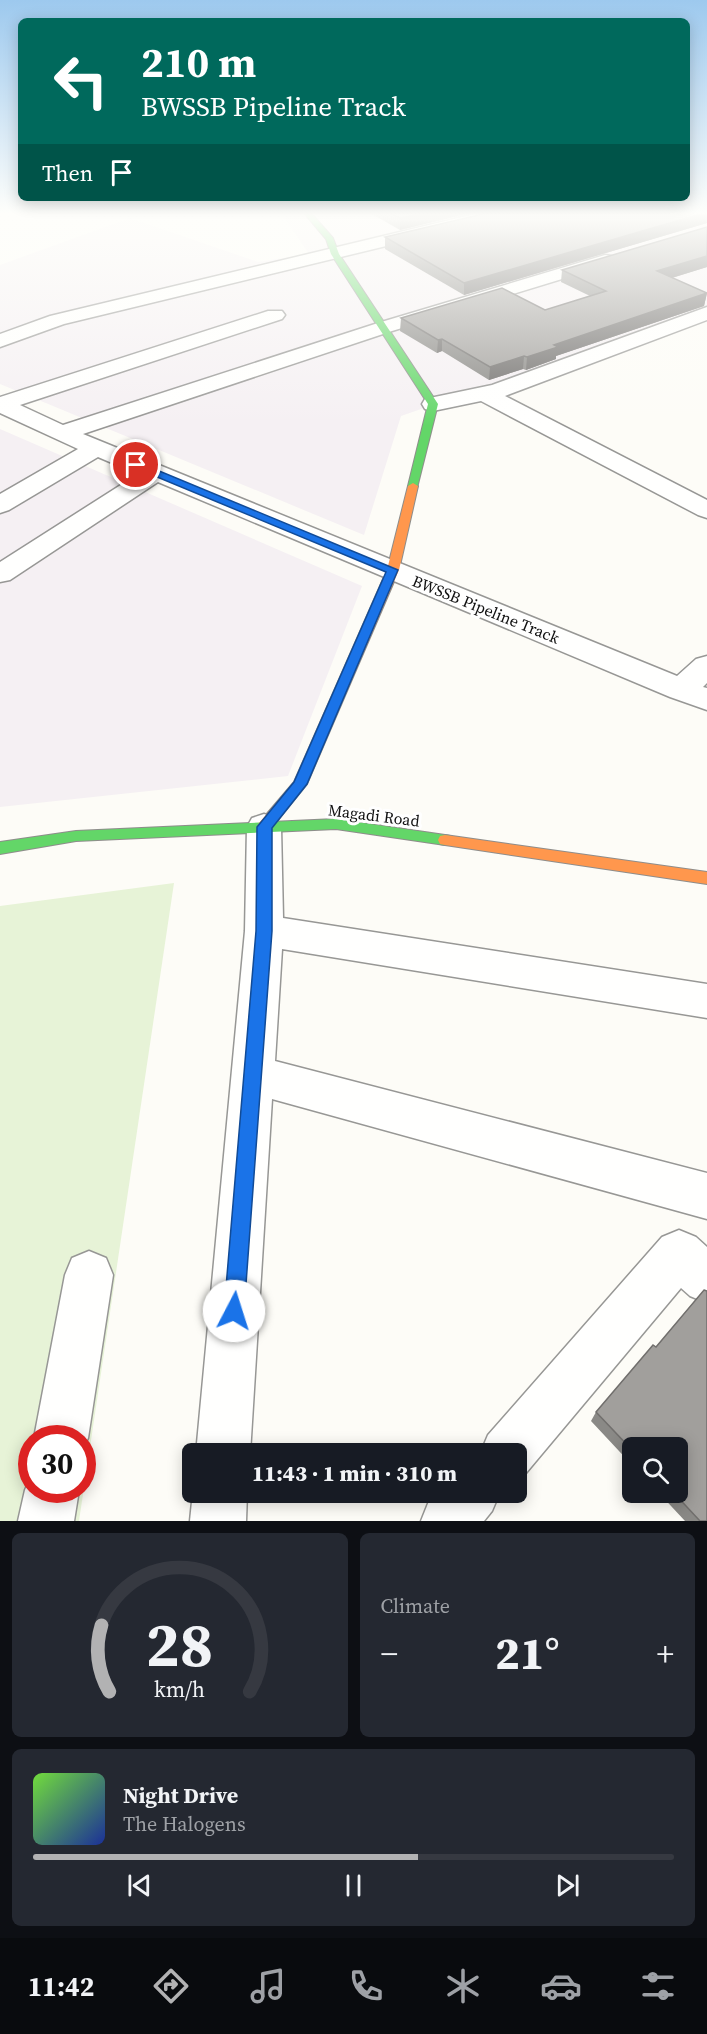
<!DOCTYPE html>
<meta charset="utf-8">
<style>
:root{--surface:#171b24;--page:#242831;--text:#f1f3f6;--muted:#9ea1a6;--line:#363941;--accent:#b2b2b3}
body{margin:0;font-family:"Source Serif 4",serif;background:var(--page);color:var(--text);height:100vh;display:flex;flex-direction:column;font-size:22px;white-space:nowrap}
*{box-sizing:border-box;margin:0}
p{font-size:20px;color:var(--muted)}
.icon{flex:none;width:33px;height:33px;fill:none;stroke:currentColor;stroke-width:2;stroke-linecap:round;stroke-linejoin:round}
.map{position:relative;height:1521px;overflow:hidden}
.sheet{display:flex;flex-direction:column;gap:12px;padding:12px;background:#0d0f14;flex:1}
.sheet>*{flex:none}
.top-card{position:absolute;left:18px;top:18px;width:672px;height:183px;border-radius:9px;box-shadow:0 3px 15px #0003;background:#00695c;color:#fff;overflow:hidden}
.buttons{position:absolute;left:622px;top:1437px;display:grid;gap:12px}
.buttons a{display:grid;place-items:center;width:66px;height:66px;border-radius:9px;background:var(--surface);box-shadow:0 3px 15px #0003;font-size:30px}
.speed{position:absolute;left:18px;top:1425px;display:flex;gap:12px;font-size:30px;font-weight:700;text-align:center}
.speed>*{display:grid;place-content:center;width:78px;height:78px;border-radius:50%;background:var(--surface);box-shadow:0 3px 15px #0003;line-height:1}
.speed .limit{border:9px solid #d22;background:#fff;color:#111}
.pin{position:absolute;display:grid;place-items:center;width:51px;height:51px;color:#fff;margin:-26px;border:3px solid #fff;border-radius:50%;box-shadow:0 2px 6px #0007}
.me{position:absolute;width:66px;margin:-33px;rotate:5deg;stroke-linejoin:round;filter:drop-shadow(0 0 4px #0008)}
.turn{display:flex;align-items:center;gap:21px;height:126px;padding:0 24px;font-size:27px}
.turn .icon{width:78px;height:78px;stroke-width:2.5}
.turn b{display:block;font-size:42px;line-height:51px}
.then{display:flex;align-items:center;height:57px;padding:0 24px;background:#0003;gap:12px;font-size:22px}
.big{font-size:45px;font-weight:800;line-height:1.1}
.sheet .widget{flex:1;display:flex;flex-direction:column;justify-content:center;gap:9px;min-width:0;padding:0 21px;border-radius:9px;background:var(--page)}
.sheet .dial{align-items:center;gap:0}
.dial svg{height:156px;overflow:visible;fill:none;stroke:var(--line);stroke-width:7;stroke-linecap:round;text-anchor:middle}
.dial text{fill:var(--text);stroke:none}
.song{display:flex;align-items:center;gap:18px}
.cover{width:72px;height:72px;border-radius:9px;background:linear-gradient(135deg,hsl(100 70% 55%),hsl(230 70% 35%))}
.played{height:6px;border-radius:3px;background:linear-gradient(90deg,var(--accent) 60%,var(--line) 60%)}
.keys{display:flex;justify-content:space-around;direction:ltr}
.heat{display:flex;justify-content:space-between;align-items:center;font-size:33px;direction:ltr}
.sheet .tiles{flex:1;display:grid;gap:12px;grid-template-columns:1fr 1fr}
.widget:last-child{grid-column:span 2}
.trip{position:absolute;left:182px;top:1443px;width:345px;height:60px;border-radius:9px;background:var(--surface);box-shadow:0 3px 15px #0003;font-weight:800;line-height:60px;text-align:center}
.tabs{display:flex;height:96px;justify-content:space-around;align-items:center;background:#090b0e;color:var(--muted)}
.tabs .icon{width:42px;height:42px}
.tabs .selected{color:var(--accent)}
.tabs b{font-size:27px;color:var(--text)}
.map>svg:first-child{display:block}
.industrial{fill:#f5f0f3}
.green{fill:#e7f3d7;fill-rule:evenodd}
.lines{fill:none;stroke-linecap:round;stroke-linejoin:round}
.street-casing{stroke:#979795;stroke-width:3}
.fast-casing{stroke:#8e8d8b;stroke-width:2}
.slow-casing{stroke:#8e8d8b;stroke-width:2}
.street{fill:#fffffe;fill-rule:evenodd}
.fast{fill:#63d668;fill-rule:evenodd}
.slow{fill:#ff974d;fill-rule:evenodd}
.wall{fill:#8a8986}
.shaded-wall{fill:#716f6d}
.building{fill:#a19f9c;stroke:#716f6d;stroke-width:1.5}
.route{fill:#1a73e8;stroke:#114b97;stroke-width:1.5}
.labels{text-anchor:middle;stroke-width:6;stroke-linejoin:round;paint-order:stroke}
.street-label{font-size:16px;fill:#111;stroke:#fff}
</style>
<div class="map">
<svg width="707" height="1521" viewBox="0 0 707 1521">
<rect width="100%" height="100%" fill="#fdfcf7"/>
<g class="industrial">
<path d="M 281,213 L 707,213 L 707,309 L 401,416 L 364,535 L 0,384 L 0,265 L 130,218 L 258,262 L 309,254 Z"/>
<path d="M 0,429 L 362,586 L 288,776 L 0,807 Z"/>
</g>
<path class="green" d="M 174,883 L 79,1521 L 0,1521 L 0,906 ZM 32,1438 L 82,1438 L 82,1490 L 32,1490 Z"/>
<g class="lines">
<defs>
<g id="street">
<path d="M 479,213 L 508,213 L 506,217 L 64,324 L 0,347 L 0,334 L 50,316 Z"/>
<path d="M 605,255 L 611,256 L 614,260 L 611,264 L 392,331 L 83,434 L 677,676 L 696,659 L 707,656 L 707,683 L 703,687 L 707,688 L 707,710 L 670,697 L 158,482 L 10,580 L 0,582 L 0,562 L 138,474 L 98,457 L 9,510 L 0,513 L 0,494 L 78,449 L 0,413 L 0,397 L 268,311 L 282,311 L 285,315 L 282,319 L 20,405 L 63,425 L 378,323 Z"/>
<path d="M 707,307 L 707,320 L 505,396 L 707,500 L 707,518 L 698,515 L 481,401 L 433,411 L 425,409 L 422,404 L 425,399 L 492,385 Z"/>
<path d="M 264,814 L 276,818 L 281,827 L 283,918 L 707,984 L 707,1018 L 282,949 L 275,1061 L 707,1173 L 707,1219 L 272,1099 L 250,1454 L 196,1454 L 245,931 L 247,827 L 252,818 Z"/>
<path d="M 679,1230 L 696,1237 L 707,1247 L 707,1303 L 690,1296 L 681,1288 L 526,1473 L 516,1477 L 516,1454 L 480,1454 L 488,1435 L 662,1237 Z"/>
<path d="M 89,1251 L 106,1258 L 113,1275 L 88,1438 L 82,1450 L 82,1438 L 34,1438 L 65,1275 L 72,1258 Z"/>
<path d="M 32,1474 L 32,1490 L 79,1490 L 74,1521 L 18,1521 L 25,1490 Z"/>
<path d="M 193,1492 L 247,1492 L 246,1521 L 190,1521 Z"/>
<path d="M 437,1492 L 500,1492 L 492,1511 L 484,1521 L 421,1521 L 429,1501 Z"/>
</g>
<g id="fast">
<path d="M 304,213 L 311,213 L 333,238 L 339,254 L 438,404 L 417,488 L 413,489 L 408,486 L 428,404 L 331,254 L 326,239 Z"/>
<path d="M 336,819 L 445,835 L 450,836 L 452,840 L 450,844 L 445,845 L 336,829 L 76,841 L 0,854 L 0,842 L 76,831 Z"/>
</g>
<g id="slow">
<path d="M 413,483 L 418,486 L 399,570 L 307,784 L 269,831 L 259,831 L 257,827 L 259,823 L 294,782 L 387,570 L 408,486 Z"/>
<path d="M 445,835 L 707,872 L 707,884 L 445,845 L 440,844 L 438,840 L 440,836 Z"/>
</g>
</defs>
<use href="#street" class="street-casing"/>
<use href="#fast" class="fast-casing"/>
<use href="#slow" class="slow-casing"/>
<use href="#street" class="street"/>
<use href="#fast" class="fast"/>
<use href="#slow" class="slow"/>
</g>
<g class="wall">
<path d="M 370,213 L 470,213 L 400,230 Z"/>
<path d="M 707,213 L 707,223 L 464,295 L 385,249 L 385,237 Z"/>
<path d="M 707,227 L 707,267 L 672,278 L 707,293 L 704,306 L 556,356 L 556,359 L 526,370 L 523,369 L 489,380 L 442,351 L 437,353 L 400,331 L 401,318 L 545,310 L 590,296 L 561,282 L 562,270 Z"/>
<path d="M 704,1290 L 707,1291 L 707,1521 L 685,1521 L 658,1492 L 678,1492 L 678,1448 L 633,1448 L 633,1466 L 591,1421 L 596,1412 L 653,1345 L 656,1347 Z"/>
</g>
<g class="shaded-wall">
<path d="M 423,213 L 470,213 L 400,230 L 400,218 Z"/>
<path d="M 704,213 L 707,213 L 707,223 L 464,295 L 464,283 Z"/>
<path d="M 707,256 L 707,267 L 655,283 L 657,271 Z"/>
<path d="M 707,293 L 704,306 L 556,356 L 556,359 L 526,370 L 527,357 L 554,345 Z"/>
<path d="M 442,339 L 442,351 L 437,353 L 438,340 Z"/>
<path d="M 524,356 L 523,369 L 489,380 L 490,367 Z"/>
</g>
<g class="building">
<path d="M 390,213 L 423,213 L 400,218 Z"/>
<path d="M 487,213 L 704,213 L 464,283 L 385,237 Z"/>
<path d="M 707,227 L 707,256 L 657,271 L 707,293 L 554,345 L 558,347 L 527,357 L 524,356 L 490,367 L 442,339 L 438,340 L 401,318 L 502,288 L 545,310 L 606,291 L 562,270 Z"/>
<path d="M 704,1290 L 707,1291 L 707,1521 L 700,1521 L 673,1492 L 678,1492 L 678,1448 L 633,1448 L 633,1451 L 596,1412 L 653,1345 L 656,1347 Z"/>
</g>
<linearGradient id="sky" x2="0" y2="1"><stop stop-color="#9dc9ee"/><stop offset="0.5" stop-color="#fefefb"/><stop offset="1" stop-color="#fefefb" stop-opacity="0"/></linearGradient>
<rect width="707" height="426" fill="url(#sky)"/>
<path class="route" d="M 133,463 L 140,463 L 398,570 L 307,784 L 272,828 L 272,931 L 244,1311 L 242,1319 L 234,1322 L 227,1319 L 224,1311 L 256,931 L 257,827 L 294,782 L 386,572 L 133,467 Z"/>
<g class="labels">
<g class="street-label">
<text transform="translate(486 609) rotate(22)" y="6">BWSSB Pipeline Track</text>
<text transform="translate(374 815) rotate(7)" y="6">Magadi Road</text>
</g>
</g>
</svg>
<div class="buttons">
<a><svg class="icon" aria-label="search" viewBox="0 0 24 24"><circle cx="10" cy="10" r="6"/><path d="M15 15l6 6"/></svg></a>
</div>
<div class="speed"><div class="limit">30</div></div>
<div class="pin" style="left:136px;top:465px;background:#d93025"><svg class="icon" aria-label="arrive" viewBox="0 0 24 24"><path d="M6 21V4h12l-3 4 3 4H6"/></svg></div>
<svg class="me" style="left:234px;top:1311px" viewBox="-20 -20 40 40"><circle r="19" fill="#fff"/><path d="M0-13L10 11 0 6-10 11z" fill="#1a73e8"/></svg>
<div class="trip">11:43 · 1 min · 310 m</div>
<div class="top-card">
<div class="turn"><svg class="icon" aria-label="left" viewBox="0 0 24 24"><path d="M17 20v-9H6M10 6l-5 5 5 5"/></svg><div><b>210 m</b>BWSSB Pipeline Track</div></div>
<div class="then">Then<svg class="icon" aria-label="arrive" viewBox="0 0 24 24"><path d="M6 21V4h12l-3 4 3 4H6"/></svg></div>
</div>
</div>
<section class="sheet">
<div class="tiles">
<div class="widget dial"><svg viewBox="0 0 100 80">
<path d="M14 69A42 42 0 1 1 86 69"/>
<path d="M14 69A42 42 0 0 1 10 35" stroke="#b2b2b3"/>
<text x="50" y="56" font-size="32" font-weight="700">28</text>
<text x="50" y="72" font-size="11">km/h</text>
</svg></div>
<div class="widget"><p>Climate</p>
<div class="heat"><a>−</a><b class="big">21°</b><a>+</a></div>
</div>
<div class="widget">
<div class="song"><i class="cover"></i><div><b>Night Drive</b><p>The Halogens</p></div></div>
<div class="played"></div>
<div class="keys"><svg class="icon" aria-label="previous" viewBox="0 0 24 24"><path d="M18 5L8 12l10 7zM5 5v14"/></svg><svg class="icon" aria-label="pause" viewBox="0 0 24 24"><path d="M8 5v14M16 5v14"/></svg><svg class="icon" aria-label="next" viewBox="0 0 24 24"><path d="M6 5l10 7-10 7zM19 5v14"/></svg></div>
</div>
</div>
</section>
<nav class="tabs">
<b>11:42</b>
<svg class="icon selected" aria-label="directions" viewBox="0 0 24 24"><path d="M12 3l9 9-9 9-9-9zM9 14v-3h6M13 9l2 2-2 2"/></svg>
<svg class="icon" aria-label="music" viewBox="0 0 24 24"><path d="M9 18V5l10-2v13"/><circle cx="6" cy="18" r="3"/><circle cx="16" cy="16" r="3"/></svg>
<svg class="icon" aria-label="phone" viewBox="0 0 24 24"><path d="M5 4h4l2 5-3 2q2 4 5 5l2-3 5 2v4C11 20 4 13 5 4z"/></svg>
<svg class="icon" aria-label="climate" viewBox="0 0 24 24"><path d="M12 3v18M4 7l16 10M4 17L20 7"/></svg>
<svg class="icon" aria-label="car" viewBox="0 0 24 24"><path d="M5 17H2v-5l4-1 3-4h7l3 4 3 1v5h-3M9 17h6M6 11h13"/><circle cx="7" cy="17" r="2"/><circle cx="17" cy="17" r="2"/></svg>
<svg class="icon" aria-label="filters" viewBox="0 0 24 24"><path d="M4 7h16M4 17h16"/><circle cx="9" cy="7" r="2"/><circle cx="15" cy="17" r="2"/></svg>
</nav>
